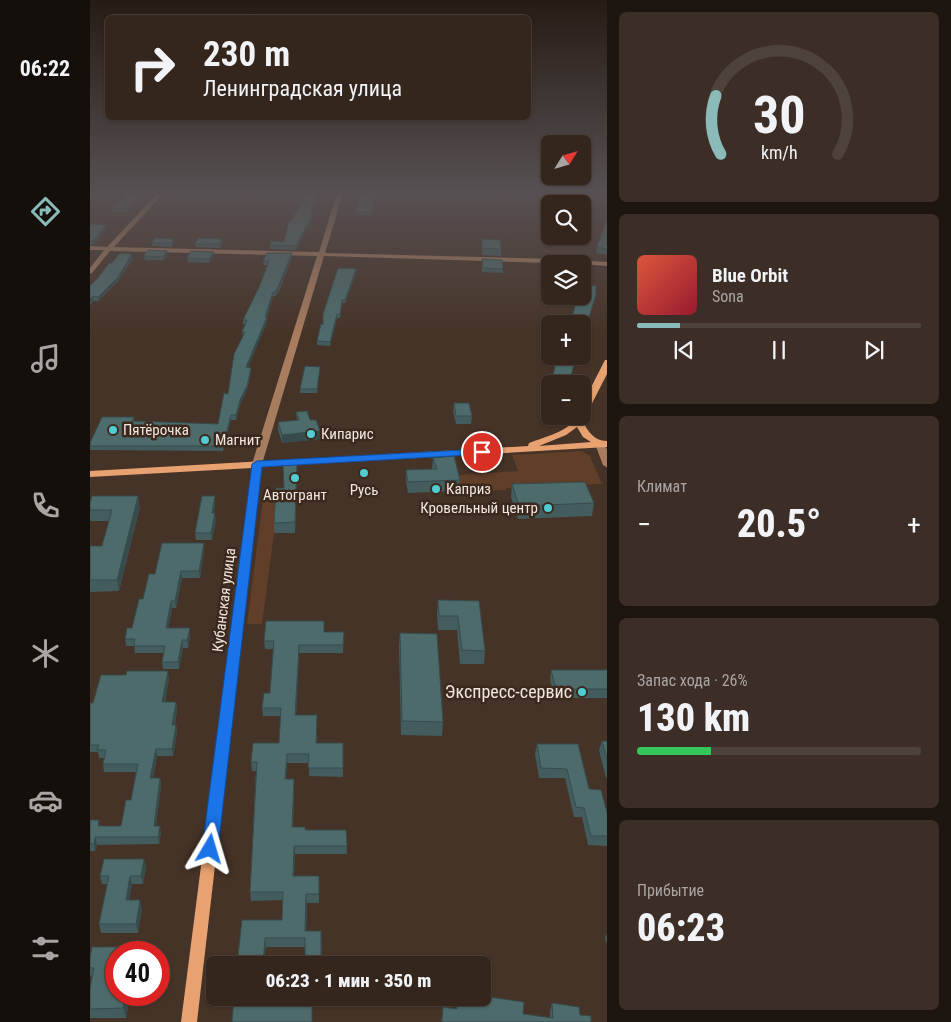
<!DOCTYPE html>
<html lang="ru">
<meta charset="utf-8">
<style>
:root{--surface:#34261d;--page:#3c2e26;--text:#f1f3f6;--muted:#a9a5a4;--line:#4e433b;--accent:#8bbbb9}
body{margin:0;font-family:"Roboto Condensed",sans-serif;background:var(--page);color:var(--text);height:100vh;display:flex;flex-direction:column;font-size:19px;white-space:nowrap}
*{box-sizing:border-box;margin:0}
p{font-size:16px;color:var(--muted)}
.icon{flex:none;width:28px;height:28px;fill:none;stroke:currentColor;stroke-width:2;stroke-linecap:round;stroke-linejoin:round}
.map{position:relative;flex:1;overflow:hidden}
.side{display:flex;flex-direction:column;gap:12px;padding:12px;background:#1d1510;width:344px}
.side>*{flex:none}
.top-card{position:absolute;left:15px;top:15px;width:426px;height:105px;border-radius:8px;box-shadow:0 1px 4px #0004,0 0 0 1px var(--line);background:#34261d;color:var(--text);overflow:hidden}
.needle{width:32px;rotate:53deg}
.buttons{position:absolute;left:451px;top:135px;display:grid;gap:10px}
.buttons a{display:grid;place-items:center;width:50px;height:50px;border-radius:8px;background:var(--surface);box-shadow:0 1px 4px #0004,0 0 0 1px var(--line);font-size:25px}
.speed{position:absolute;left:15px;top:941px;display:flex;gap:10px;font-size:25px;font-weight:700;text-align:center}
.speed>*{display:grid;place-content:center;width:65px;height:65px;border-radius:50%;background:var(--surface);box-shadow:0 1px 4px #0004,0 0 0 1px var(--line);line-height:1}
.speed .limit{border:8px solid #d22;background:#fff;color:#111}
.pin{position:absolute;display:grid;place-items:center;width:42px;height:42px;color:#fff;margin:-21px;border:2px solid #fff;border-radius:50%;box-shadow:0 1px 5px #0007}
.me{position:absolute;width:55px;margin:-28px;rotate:7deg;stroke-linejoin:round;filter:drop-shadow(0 0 4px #0008)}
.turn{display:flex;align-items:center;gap:18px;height:105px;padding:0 15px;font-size:22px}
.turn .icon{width:65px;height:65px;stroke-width:2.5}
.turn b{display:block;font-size:35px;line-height:42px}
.big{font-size:38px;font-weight:800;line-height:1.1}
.side .card{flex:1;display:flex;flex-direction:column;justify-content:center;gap:8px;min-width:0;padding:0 18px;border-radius:8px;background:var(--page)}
.side .dial{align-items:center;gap:0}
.dial svg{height:130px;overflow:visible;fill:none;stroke:var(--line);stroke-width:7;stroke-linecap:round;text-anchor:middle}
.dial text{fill:var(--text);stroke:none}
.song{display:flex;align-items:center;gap:15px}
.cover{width:60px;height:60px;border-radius:8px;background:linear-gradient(135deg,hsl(10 70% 55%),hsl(350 70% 35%))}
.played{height:5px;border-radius:2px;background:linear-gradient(90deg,var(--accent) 15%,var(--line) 15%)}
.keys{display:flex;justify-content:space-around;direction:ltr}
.heat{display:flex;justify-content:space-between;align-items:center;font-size:28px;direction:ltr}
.charge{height:8px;border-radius:4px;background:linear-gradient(90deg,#34c759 26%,var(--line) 0)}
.trip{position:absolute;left:116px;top:956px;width:285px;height:50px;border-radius:8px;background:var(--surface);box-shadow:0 1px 4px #0004,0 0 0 1px var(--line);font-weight:800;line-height:50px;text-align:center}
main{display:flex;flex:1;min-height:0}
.menu{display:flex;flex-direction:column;width:90px;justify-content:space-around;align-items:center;background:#150f0c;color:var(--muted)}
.menu .icon{width:35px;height:35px}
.menu .on{color:var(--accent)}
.menu b{font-size:22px;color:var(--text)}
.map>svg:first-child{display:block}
.green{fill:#603e27}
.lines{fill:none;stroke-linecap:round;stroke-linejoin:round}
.street{fill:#a87c5e;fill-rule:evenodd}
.secondary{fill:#e8a170;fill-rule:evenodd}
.wall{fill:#435c5d}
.shaded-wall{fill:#374b4c}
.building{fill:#4e6b6c;stroke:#374b4c}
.route{fill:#1a73e8;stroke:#114b97}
.poi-dot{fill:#51ccd2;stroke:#3b291d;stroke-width:2}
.labels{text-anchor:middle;stroke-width:5;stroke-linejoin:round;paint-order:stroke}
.poi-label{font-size:15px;fill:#f2e6de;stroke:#3b291d;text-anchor:start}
.street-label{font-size:15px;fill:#f2e6de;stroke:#3b291d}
.near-poi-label{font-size:18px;fill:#f2e6de;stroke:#3b291d;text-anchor:end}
</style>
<main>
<nav class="menu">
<b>06:22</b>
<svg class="icon on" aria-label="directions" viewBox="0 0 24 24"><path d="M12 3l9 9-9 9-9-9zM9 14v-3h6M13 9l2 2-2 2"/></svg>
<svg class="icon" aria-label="music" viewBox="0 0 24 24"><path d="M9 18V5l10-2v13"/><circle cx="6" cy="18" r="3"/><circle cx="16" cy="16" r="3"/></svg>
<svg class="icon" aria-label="phone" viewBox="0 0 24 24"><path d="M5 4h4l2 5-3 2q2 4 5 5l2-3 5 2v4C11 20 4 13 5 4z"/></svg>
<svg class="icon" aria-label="climate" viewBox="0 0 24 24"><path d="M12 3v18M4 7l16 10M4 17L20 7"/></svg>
<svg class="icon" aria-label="car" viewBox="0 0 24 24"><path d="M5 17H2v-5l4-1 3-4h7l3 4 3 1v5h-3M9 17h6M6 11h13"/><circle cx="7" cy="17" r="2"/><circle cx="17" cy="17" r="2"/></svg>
<svg class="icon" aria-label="filters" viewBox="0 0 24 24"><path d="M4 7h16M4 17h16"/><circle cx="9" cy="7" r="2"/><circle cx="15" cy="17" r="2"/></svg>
</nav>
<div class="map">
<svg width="518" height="1022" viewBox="0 0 518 1022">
<rect width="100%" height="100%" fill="#463327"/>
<g class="green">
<path d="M 492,451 L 500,456 L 512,484 L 416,488 L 416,490 L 372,492 L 368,475 L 428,471 L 422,455 Z"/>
<path d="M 186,498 L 184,533 L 172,624 L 157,624 L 173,499 Z"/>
</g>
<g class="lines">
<g class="street">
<path d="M 68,193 L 74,193 L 24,247 L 229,252 L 247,193 L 253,193 L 235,253 L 468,259 L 518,262 L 518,266 L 492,264 L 234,256 L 172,464 L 167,467 L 162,464 L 227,256 L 20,251 L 2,273 L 0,274 L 0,268 L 14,250 L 0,250 L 0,246 L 17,247 Z"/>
<path d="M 510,441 L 513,442 L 518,451 L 518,468 L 513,465 L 505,444 Z"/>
</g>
<path class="secondary" d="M 515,360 L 518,360 L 518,372 L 493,421 C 497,431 505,442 518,441 L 518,447 L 171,467 L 107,1022 L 91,1022 L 162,468 L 0,477 L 0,471 L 438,446 L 439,443 C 454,437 479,432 487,416 L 492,416 L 492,405 ZM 487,427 L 493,437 L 501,442 L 449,446 L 476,435 Z"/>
</g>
<g class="wall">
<path d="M 37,193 L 55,193 L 49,202 L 46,202 L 36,212 L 23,212 L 23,208 Z"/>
<path d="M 217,193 L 231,193 L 222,209 L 221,212 L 223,216 L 206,250 L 180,249 L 180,245 L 194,242 L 201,221 Z"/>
<path d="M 286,193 L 281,216 L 266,214 L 266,211 Z"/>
<path d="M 518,217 L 518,255 L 506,253 L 507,247 Z"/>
<path d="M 16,225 L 17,228 L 4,244 L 0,245 L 0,227 Z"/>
<path d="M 84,239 L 84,242 L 82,247 L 62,246 L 62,243 Z"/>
<path d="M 133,239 L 133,243 L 130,248 L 106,247 L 105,244 Z"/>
<path d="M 392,239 L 411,249 L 411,256 L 392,255 Z"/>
<path d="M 77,251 L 77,254 L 74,260 L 55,260 L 54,256 Z"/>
<path d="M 202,253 L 202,257 L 189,291 L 186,296 L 183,296 L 177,317 L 177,322 L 158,367 L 161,368 L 161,372 L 157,390 L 150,405 L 146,420 L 141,420 L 133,451 L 0,450 L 0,443 L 44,417 L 44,421 L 128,424 L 138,394 L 153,336 L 152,332 L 155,324 L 153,324 L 153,320 L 170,285 L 178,265 L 174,265 L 173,261 Z"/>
<path d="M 124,255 L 119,263 L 98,262 L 97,258 Z"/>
<path d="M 43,259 L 28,281 L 8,301 L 3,301 L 0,306 L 0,286 L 22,263 Z"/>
<path d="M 392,259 L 413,269 L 413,273 L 392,272 Z"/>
<path d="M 266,273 L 255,303 L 252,303 L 250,318 L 247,318 L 240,346 L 227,345 L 227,341 L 233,325 Z"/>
<path d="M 505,298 L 496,328 L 493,327 L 492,324 Z"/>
<path d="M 486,356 L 479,384 L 469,384 L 470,381 L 462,380 L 463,376 Z"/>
<path d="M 230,367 L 227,393 L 210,393 L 210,389 Z"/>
<path d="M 364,403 L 382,416 L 381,424 L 366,424 L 363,411 Z"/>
<path d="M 206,412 L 220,420 L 230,431 L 230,439 L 192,443 L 188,430 L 188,422 L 207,420 Z"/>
<path d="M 343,458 L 370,480 L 369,491 L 318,493 L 316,481 L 316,470 L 342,469 Z"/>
<path d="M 207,462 L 205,533 L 184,533 L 184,523 L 194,488 Z"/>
<path d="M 422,484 L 504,503 L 502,516 L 428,519 L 421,497 Z"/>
<path d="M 0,503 L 50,507 L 29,591 L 0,592 L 0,546 L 12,546 L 19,521 L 0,521 Z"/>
<path d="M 125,503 L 124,513 L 126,520 L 122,540 L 106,540 L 105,533 Z"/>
<path d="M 114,550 L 110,578 L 92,578 L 86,608 L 82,608 L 78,628 L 100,636 L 98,648 L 93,648 L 89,669 L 73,669 L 72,662 L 74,653 L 45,653 L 44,646 L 36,646 L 35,639 L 42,628 L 53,599 Z"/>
<path d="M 348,600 L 389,601 L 395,651 L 394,664 L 370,664 L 367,630 L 348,630 L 347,613 Z"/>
<path d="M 235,632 L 254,632 L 253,653 L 209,653 L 206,715 L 227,724 L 227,743 L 253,743 L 253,777 L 219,776 L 219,763 L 197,763 L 196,779 L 204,779 L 204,787 L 203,827 L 215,830 L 256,830 L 257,854 L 205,854 L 204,876 L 229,876 L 229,903 L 217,903 L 216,931 L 231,931 L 232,965 L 215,965 L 215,947 L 176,947 L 147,965 L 192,920 L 193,900 L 161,901 L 160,892 L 166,771 L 162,771 L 161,762 L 189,743 L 191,716 L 173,716 L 172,708 L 180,693 L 183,649 L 175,649 L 174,641 Z"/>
<path d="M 310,633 L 353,722 L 352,736 L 311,735 L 309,646 Z"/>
<path d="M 461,670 L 518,670 L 518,698 L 464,698 L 460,679 Z"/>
<path d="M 79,678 L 75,702 L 86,702 L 87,710 L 85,725 L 86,725 L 87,732 L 83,756 L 67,756 L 63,778 L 70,778 L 71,786 L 66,826 L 71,833 L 69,844 L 7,845 L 5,851 L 0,851 L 0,820 L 11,826 L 31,826 L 41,800 L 46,772 L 14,772 L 13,764 L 14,758 L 9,758 L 8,752 L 0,752 L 0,703 L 3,703 Z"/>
<path d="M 512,741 L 518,741 L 518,778 L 516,778 L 509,750 Z"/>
<path d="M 447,744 L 488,744 L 499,789 L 518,816 L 518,848 L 517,846 L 498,845 L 492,817 L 484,817 L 475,778 L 449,778 L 445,754 Z"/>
<path d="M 56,867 L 53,884 L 42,884 L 39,900 L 52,909 L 48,933 L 11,933 L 9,924 L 17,884 L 12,884 L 10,876 Z"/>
<path d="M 518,931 L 518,948 L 515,938 Z"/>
<path d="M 45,947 L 47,952 L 26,952 L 40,995 L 36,1018 L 0,1018 L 0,989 L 2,977 L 1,977 L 0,975 L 0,958 Z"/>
<path d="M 326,998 L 347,998 L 346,1006 L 325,1003 Z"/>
<path d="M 367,998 L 392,998 L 433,1014 L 460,1018 L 460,1012 L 462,1003 L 490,1015 L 501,1022 L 351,1022 L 353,1007 L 366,1009 Z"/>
</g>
<g class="shaded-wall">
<path d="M 52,193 L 55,193 L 49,202 L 49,199 Z"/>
<path d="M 229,193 L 231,193 L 222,209 L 220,215 L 220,212 L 222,206 Z"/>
<path d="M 46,199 L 46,202 L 36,212 L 36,209 Z"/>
<path d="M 223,212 L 223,216 L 206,250 L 206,246 Z"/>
<path d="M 16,225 L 17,228 L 4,244 L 3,241 Z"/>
<path d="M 84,239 L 84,242 L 82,247 L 82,243 Z"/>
<path d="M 133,239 L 133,243 L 130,248 L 129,244 Z"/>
<path d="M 77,251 L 77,254 L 74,260 L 73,257 Z"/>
<path d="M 124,252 L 124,255 L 119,263 L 119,259 Z"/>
<path d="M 202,253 L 202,257 L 186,296 L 185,292 Z"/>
<path d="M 42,254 L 43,259 L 28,281 L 8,301 L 8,297 Z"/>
<path d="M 266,269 L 266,273 L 255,303 L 255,300 Z"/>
<path d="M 183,292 L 183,296 L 176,321 L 177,317 L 177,322 L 156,372 L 156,367 L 175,317 Z"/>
<path d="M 3,296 L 3,301 L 0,306 L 0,300 Z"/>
<path d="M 247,314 L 247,318 L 240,346 L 240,342 Z"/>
<path d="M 161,368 L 161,372 L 157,390 L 150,405 L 146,420 L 146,415 L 150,400 Z"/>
<path d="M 141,415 L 141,420 L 133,451 L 133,446 Z"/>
<path d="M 230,431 L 230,439 L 192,443 L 192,435 Z"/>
<path d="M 207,462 L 207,473 L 205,533 L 205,522 Z"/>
<path d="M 48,496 L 50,507 L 29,591 L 27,580 Z"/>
<path d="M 125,496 L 125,503 L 123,520 L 122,513 Z"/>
<path d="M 125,513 L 126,520 L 122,540 L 121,533 Z"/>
<path d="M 114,543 L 114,550 L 110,578 L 109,571 Z"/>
<path d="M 91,571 L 92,578 L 86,608 L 85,601 Z"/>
<path d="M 81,601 L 82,608 L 77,636 L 76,628 Z"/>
<path d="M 100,628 L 100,636 L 98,648 L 97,640 Z"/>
<path d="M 92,640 L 93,648 L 89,669 L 88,662 Z"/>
<path d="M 209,645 L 209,653 L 206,724 L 205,715 Z"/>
<path d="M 78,671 L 79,678 L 73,710 L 72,702 Z"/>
<path d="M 86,702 L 87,710 L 83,732 L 82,725 Z"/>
<path d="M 86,725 L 87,732 L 83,756 L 82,749 Z"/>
<path d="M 66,749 L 67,756 L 61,786 L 60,778 Z"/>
<path d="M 197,754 L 197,763 L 195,788 L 195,779 Z"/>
<path d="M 70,778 L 71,786 L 65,833 L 64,826 Z"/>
<path d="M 204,779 L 204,787 L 202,836 L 202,827 Z"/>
<path d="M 70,826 L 71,833 L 69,844 L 68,837 Z"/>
<path d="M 5,837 L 7,845 L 5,851 L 4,844 Z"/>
<path d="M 204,846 L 205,854 L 204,885 L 203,876 Z"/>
<path d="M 54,859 L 56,867 L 53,884 L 51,876 Z"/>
<path d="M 40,876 L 42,884 L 38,909 L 36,900 Z"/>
<path d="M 216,894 L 217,903 L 216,940 L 215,931 Z"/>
<path d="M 50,900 L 52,909 L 48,933 L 46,924 Z"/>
<path d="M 175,938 L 176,947 L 174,965 L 173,965 Z"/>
<path d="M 36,995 L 40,995 L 36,1018 L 33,1008 Z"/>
</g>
<g class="building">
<path d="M 37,193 L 52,193 L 49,199 L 46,199 L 36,209 L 23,208 Z"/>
<path d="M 217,193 L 229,193 L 222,206 L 220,212 L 223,212 L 206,246 L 180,245 L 181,241 L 194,242 L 199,221 L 201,221 Z"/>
<path d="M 271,193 L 286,193 L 281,213 L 266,211 Z"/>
<path d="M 518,217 L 518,249 L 507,247 Z"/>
<path d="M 2,224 L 16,225 L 3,241 L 0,241 L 0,227 Z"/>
<path d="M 64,238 L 84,239 L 82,243 L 62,243 Z"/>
<path d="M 108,238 L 133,239 L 129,244 L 105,244 Z"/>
<path d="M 392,239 L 410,240 L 411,249 L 392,248 Z"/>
<path d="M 58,250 L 77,251 L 73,257 L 54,256 Z"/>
<path d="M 101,251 L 124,252 L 119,259 L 97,258 Z"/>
<path d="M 30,253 L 42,254 L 28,277 L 8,297 L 3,296 L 0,300 L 0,286 L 8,278 L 19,263 L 22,263 Z"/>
<path d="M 177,253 L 202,253 L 188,287 L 185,292 L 183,292 L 175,317 L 177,317 L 156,367 L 161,368 L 157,386 L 150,400 L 146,415 L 141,415 L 133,446 L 0,446 L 0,443 L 12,417 L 44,417 L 42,421 L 128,424 L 134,393 L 138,394 L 144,354 L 155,332 L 152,332 L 157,320 L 153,320 L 170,285 L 179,261 L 173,261 Z"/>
<path d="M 392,259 L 412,260 L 413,269 L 393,268 Z"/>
<path d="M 248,268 L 266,269 L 255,300 L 252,300 L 250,314 L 247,314 L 240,342 L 227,341 L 231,324 L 233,325 L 233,314 Z"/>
<path d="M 492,284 L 506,286 L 506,294 L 497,324 L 494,324 L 492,329 L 492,324 L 481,324 L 487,296 L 492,296 Z"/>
<path d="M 467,356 L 486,356 L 479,384 L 469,384 L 471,377 L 463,376 Z"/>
<path d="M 215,366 L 230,367 L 227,389 L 210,389 Z"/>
<path d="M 364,403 L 379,403 L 382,416 L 366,416 Z"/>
<path d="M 217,411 L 220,420 L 226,420 L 230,431 L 192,435 L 188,422 L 209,420 L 206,412 Z"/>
<path d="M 364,456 L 370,480 L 318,482 L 316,470 L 347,469 L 343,458 Z"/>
<path d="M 207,462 L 205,522 L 184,523 L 186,488 L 194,488 L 193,463 Z"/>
<path d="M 495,482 L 504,503 L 429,506 L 422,484 Z"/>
<path d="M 2,496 L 48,496 L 27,580 L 0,580 L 0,546 L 12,546 L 22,510 L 0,510 L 0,503 Z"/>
<path d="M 112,496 L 125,496 L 122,513 L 125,513 L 121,533 L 105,533 Z"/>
<path d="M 72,543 L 114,543 L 109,571 L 91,571 L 85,601 L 81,601 L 76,628 L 100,628 L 97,640 L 92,640 L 88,662 L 72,662 L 75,646 L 44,646 L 45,639 L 35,639 L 37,628 L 42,628 L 49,599 L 53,599 L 59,574 L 65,574 Z"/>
<path d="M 348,600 L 389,601 L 395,651 L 372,650 L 368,616 L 349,616 Z"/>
<path d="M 176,621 L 234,621 L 234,632 L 254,632 L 253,645 L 209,645 L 205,715 L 227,715 L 226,743 L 253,743 L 253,768 L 218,768 L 219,754 L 197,754 L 195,779 L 204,779 L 202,827 L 215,827 L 215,830 L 256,830 L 257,846 L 204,846 L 203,876 L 229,876 L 229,894 L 216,894 L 215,931 L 231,931 L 231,959 L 215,959 L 215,938 L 175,938 L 173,965 L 147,965 L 152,920 L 192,920 L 193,892 L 160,892 L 167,762 L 161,762 L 163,743 L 189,743 L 191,708 L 172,708 L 174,693 L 180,693 L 184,641 L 174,641 Z"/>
<path d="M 310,633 L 347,634 L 353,722 L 312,721 Z"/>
<path d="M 461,670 L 518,670 L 518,689 L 466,689 Z"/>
<path d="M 37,671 L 78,671 L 72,702 L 86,702 L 82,725 L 86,725 L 82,749 L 66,749 L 60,778 L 70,778 L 64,826 L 70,826 L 68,837 L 5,837 L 4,844 L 0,844 L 0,820 L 9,820 L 8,826 L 31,826 L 36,800 L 41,800 L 48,764 L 13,764 L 16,750 L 7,750 L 9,745 L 0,745 L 0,703 L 3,703 L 11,675 L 36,675 Z"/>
<path d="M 512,741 L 518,741 L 518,763 Z"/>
<path d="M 447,744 L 488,744 L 499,789 L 511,790 L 518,816 L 518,836 L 501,836 L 494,808 L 486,807 L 477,769 L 451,768 Z"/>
<path d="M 14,859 L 54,859 L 51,876 L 40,876 L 36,900 L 50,900 L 46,924 L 9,924 L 19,876 L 10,876 Z"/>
<path d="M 2,947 L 45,947 L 44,952 L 26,952 L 26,995 L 36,995 L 33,1008 L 0,1009 L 0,989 L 4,968 L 0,968 L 0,958 Z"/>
<path d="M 392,996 L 434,1002 L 433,1014 L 463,1018 L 462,1003 L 489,1007 L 490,1015 L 501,1016 L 501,1022 L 352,1022 L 353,1007 L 367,1009 L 368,998 L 392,998 Z"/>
<path d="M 144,998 L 222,998 L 222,1022 L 142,1022 Z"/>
<path d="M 326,998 L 347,998 L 346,1001 L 326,999 Z"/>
</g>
<linearGradient id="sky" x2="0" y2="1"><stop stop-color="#261c15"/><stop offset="0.57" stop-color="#575052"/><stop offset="1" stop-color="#575052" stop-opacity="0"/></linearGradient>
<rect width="518" height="336" fill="url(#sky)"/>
<path class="route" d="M 392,449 L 396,450 L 398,452 L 396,454 L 172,467 L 128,849 L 126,854 L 120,856 L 114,854 L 112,849 L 162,464 L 167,461 Z"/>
<g class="poi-dot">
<circle cx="23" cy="430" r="5"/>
<circle cx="221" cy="434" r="5"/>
<circle cx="115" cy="440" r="5"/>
<circle cx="274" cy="473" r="5"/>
<circle cx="205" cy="478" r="5"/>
<circle cx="346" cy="489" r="5"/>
<circle cx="458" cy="508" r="5"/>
<circle cx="492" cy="692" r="5"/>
</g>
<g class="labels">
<g class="poi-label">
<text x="33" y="435">Пятёрочка</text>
<text x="231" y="439">Кипарис</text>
<text x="125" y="445">Магнит</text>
<text x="356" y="494">Каприз</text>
<text x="274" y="495" text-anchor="middle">Русь</text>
<text x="205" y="500" text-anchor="middle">Автогрант</text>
<text x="448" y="513" text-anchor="end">Кровельный центр</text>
</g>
<g class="street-label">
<text transform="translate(134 600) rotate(-83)" y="5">Кубанская улица</text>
</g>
<g class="near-poi-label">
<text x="482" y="698">Экспресс-сервис</text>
</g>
</g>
</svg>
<div class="buttons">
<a><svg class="needle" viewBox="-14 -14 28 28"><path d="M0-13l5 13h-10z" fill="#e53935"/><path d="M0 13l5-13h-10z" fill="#a9a5a4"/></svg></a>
<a><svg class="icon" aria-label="search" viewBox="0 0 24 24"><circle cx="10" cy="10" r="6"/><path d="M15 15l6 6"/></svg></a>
<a><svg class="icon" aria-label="layers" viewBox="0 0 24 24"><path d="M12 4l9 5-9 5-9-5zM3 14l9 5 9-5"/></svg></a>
<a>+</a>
<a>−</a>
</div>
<div class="speed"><div class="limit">40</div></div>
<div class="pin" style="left:392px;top:452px;background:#d93025"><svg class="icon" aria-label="arrive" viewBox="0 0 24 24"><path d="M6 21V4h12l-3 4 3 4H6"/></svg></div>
<svg class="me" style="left:120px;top:849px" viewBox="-20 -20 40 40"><path d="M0-17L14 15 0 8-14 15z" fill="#1a73e8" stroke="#fff" stroke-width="4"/></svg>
<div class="trip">06:23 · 1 мин · 350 m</div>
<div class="top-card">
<div class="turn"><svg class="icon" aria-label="right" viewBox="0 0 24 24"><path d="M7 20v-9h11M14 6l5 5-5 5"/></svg><div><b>230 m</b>Ленинградская улица</div></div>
</div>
</div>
<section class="side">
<div class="card dial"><svg viewBox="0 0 100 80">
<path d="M14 69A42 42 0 1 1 86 69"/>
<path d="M14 69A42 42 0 0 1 11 33" stroke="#8bbbb9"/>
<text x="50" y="56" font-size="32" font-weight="700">30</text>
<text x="50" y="72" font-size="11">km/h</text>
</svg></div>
<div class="card">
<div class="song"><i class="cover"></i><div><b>Blue Orbit</b><p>Sona</p></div></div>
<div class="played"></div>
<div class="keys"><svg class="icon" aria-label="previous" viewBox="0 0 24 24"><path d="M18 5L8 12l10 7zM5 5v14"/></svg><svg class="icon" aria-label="pause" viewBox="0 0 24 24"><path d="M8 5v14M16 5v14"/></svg><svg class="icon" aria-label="next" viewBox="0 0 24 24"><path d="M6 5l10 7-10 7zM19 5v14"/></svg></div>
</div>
<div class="card"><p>Климат</p>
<div class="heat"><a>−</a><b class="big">20.5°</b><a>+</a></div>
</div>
<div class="card"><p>Запас хода · 26%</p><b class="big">130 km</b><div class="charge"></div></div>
<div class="card"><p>Прибытие</p><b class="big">06:23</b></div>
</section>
</main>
